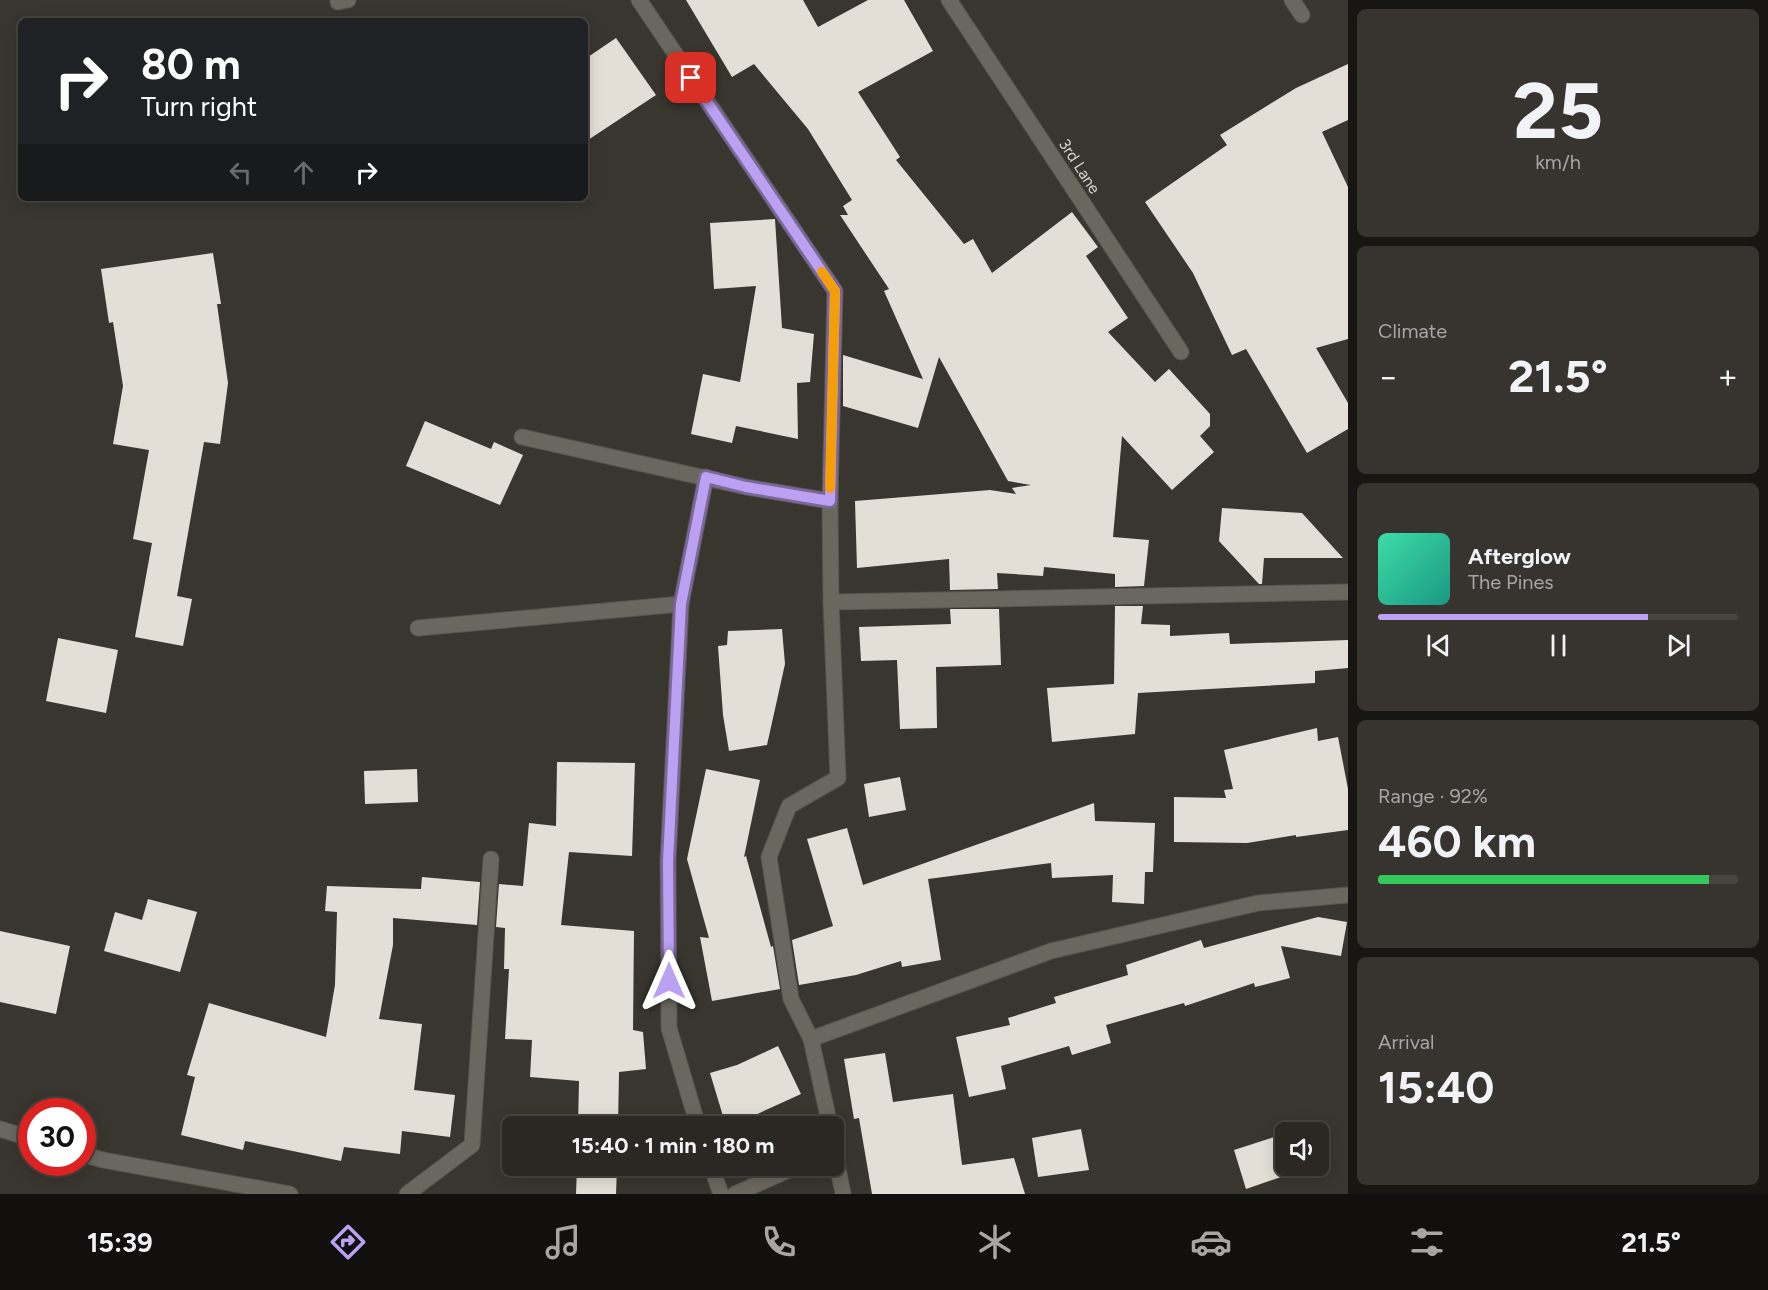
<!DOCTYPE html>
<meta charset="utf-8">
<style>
:root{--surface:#2b2823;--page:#373430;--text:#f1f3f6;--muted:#a6a6a6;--line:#474441;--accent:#bca0f2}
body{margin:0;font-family:Figtree,sans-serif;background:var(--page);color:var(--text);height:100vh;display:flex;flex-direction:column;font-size:22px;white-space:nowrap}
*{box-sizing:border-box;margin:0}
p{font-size:20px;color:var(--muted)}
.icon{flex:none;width:33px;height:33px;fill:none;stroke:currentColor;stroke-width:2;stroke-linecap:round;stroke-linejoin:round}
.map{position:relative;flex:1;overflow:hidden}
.side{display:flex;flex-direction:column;gap:9px;padding:9px;background:#181613;width:420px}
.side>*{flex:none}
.guide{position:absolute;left:18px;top:18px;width:570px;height:183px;border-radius:9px;box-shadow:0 3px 15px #0003,0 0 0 2px var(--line);background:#202124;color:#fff;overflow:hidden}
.controls{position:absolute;left:1275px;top:1122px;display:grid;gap:12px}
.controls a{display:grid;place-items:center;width:54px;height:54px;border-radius:9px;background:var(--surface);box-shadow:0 3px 15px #0003,0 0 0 2px var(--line);font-size:30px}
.speed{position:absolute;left:18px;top:1098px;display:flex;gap:12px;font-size:30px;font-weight:700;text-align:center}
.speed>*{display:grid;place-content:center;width:78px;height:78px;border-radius:50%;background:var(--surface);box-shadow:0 3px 15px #0003,0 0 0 2px var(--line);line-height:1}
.speed .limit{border:9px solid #d22;background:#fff;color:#111}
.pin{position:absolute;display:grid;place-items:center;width:51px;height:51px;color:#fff;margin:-26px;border-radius:12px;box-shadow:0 3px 9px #0006}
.me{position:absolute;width:66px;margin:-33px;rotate:0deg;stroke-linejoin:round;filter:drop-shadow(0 0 4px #0008)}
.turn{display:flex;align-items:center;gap:21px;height:126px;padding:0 24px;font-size:27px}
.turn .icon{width:78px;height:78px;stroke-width:2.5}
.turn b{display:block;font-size:42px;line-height:51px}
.lanes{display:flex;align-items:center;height:57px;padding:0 24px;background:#0003;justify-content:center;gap:30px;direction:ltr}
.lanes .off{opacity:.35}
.big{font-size:45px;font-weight:700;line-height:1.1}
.side .tile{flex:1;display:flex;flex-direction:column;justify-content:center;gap:9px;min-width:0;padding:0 21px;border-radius:9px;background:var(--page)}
.side .dial{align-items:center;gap:0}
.dial b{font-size:78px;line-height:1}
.song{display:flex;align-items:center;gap:18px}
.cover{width:72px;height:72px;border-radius:9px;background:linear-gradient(135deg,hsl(160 70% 55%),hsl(170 70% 35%))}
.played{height:6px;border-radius:3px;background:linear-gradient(90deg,var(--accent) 75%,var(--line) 75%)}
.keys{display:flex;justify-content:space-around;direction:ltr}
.heat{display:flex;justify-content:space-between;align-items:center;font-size:33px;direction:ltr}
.charge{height:9px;border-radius:4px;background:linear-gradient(90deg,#34c759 92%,var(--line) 0)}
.trip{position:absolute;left:502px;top:1116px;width:342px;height:60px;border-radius:9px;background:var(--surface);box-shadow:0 3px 15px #0003,0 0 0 2px var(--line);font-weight:700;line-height:60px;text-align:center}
.menu{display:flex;height:96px;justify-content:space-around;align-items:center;background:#11100e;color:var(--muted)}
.menu .icon{width:42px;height:42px}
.menu .active{color:var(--accent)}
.menu b{font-size:27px;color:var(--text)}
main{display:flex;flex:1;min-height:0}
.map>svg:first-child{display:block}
.building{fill:#e3dfd6}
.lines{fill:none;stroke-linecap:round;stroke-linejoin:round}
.minor-casing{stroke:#57544e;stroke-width:17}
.minor{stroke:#6a675f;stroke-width:15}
.route-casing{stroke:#7a689d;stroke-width:15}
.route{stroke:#bca0f2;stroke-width:10}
.slow{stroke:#f59e0b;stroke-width:10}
.labels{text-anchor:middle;stroke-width:6;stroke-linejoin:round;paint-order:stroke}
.street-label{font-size:16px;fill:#d6d4d0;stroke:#39362f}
</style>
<main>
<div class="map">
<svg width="1348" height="1194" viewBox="0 0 1348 1194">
<rect width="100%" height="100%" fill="#39362f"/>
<g class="building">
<path d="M 686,0 L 803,0 L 818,27 L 868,0 L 904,0 L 933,51 L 858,92 L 900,157 L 896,160 L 964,244 L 973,239 L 992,273 L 1072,212 L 1098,247 L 1086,256 L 1128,318 L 1108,332 L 1155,382 L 1169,369 L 1210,414 L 1210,426 L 1200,436 L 1214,452 L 1172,490 L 1122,436 L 1113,537 L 1149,540 L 1144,586 L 1115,587 L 1115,574 L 1044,567 L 1043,576 L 997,573 L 998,589 L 950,590 L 949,559 L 857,568 L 855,501 L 990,490 L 1016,494 L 1012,488 L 1031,485 L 1008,481 L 939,357 L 918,428 L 843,406 L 843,355 L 923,379 L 884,291 L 889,289 L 840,215 L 848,215 L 843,206 L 852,200 L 808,129 L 754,64 L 732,77 Z"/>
<path d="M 616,38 L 656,95 L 585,142 L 585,59 Z"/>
<path d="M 1348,64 L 1348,120 L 1322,132 L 1348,187 L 1348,339 L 1316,348 L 1348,403 L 1348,429 L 1307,453 L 1246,349 L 1232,355 L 1193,273 L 1145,202 L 1227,145 L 1220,135 L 1296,88 Z"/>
<path d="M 775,219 L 782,328 L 814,334 L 810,382 L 797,383 L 798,439 L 736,426 L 732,443 L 691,434 L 703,374 L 740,382 L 756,286 L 714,289 L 710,223 Z"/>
<path d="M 213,253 L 221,304 L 217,304 L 228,383 L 220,444 L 204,442 L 177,596 L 192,599 L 183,646 L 135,637 L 152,543 L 133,539 L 149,450 L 113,444 L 123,386 L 113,322 L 109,323 L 101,269 Z"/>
<path d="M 425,421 L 491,449 L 494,442 L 523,455 L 500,505 L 406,466 Z"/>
<path d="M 1222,508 L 1302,513 L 1343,558 L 1264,558 L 1262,584 L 1259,584 L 1219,541 Z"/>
<path d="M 1115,606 L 1143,606 L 1141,624 L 1170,625 L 1170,636 L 1229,633 L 1230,644 L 1348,640 L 1348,668 L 1315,671 L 1315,683 L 1138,693 L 1135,734 L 1052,742 L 1047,688 L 1114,684 Z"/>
<path d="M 950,609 L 999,609 L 1001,665 L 936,667 L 937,728 L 900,729 L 897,660 L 861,661 L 859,627 L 951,624 Z"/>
<path d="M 782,629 L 785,664 L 767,745 L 729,751 L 723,715 L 718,646 L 727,645 L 728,631 Z"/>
<path d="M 58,638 L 118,650 L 106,713 L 46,701 Z"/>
<path d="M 1317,728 L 1318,741 L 1338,737 L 1348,789 L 1348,830 L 1296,837 L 1296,835 L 1247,843 L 1174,842 L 1174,797 L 1226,798 L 1224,790 L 1233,789 L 1224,750 Z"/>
<path d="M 557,762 L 635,763 L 632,856 L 569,852 L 561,925 L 634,931 L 633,1030 L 643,1032 L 646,1069 L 619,1072 L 618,1126 L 578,1126 L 579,1081 L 530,1077 L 532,1040 L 505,1039 L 509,969 L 504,969 L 505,928 L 496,927 L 499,884 L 523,886 L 529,823 L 556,826 Z"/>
<path d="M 417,769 L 418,802 L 365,804 L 364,771 Z"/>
<path d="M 706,769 L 760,780 L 744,857 L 746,856 L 771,947 L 773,946 L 780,989 L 712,1001 L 700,937 L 709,938 L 687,859 Z"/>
<path d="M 900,777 L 906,810 L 869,817 L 864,784 Z"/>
<path d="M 1094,803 L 1095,821 L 1155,823 L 1153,872 L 1145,872 L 1144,904 L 1112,902 L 1113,875 L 1052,878 L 1051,863 L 928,879 L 941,960 L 902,967 L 901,961 L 856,975 L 799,985 L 792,940 L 833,926 L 807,839 L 847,828 L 863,885 Z"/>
<path d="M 422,877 L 480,882 L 477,925 L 393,918 L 393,945 L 379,1019 L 422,1024 L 414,1090 L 455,1095 L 450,1137 L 402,1131 L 400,1154 L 344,1147 L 341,1161 L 245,1141 L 243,1150 L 181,1135 L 195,1077 L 187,1075 L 209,1003 L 326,1037 L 335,985 L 337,912 L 325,911 L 327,886 L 421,889 Z"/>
<path d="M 148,899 L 197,912 L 180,972 L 104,951 L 115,912 L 142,920 Z"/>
<path d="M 1318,917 L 1347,922 L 1341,956 L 1281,946 L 1290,978 L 1255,987 L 1254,983 L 1185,1006 L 1184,1003 L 1106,1025 L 1111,1043 L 1072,1055 L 1069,1046 L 1001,1066 L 1006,1089 L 969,1097 L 956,1037 L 1010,1025 L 1008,1018 L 1056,1003 L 1054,997 L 1128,975 L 1126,965 L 1201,940 L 1204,948 Z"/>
<path d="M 0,931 L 70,946 L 56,1014 L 0,1002 Z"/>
<path d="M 778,1046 L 801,1094 L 731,1126 L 726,1126 L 710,1073 L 737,1065 Z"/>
<path d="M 885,1053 L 893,1102 L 953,1094 L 962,1165 L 1014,1158 L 1025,1194 L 872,1194 L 859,1118 L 854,1119 L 844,1059 Z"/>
<path d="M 1081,1129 L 1089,1170 L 1038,1177 L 1032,1138 Z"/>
<path d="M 1274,1137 L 1287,1175 L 1246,1189 L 1234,1150 Z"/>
<path d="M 577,1166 L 617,1166 L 616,1194 L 576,1194 Z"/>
</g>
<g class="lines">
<defs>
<g id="minor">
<path d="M 639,0 L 835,291 L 830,501 L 831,602 L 838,778 L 789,806 L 769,857 L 791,999 L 811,1039 L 830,1126"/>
<path d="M 949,0 L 1181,352"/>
<path d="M 1292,0 L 1302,15"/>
<path d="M 338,2 L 348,0"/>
<path d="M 522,437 L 746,487 L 830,501"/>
<path d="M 831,602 L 1348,592"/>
<path d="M 418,628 L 681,604"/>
<path d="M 811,1039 L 1051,951 L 1258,903 L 1348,895"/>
<path d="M 698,1126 L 669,1028 L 668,861 L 681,604 L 706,477"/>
<path d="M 0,1129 L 32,1139"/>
<path d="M 834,1147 L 843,1194"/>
<path d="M 82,1154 L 103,1160 L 290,1194"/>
<path d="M 711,1166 L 721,1194"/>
<path d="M 407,1194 L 472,1145 L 491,859"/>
<path d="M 735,1194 L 798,1166"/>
</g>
</defs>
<use href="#minor" class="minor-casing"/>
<use href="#minor" class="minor"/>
</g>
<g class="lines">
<defs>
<path id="route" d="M 669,981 L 668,861 L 681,604 L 706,477 L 746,487 L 830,501 L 835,291 L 691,78"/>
</defs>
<use href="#route" class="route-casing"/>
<use href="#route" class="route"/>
<path class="slow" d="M 822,272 L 835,291 L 830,488"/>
</g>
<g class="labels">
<g class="street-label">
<text transform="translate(1080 166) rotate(57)" y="6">3rd Lane</text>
</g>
</g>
</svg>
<div class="controls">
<a><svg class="icon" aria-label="sound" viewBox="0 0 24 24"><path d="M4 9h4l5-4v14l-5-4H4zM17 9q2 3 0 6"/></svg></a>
</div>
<div class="speed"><div class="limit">30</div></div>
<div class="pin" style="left:691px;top:78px;background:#d93025"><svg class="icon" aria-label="arrive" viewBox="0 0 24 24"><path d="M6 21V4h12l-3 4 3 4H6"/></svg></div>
<svg class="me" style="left:669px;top:981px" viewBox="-20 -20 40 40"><path d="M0-17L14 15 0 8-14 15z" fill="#bca0f2" stroke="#fff" stroke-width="4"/></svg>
<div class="trip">15:40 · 1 min · 180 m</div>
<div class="guide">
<div class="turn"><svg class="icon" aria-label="right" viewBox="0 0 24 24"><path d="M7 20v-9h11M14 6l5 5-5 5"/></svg><div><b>80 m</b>Turn right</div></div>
<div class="lanes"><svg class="icon off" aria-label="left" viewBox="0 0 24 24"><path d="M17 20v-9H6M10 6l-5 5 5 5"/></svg><svg class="icon off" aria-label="ahead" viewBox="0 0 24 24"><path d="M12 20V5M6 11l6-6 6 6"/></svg><svg class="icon" aria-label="right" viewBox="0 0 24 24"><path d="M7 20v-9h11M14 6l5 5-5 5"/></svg></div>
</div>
</div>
<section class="side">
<div class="tile dial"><b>25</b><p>km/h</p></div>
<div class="tile"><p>Climate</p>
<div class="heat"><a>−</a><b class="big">21.5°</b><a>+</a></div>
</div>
<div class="tile">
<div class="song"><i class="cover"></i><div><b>Afterglow</b><p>The Pines</p></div></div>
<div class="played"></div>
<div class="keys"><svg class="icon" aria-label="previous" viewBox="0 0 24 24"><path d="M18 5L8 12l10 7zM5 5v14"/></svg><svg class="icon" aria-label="pause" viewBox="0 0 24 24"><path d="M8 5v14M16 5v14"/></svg><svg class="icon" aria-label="next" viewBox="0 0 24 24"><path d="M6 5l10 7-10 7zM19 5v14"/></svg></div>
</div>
<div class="tile"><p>Range · 92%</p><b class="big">460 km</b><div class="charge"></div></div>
<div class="tile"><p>Arrival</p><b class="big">15:40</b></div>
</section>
</main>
<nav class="menu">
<b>15:39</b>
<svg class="icon active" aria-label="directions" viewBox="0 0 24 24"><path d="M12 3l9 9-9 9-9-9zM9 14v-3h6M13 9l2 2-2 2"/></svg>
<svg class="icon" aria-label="music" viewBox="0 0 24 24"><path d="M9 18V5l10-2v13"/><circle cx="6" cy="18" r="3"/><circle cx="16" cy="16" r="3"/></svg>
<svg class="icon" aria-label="phone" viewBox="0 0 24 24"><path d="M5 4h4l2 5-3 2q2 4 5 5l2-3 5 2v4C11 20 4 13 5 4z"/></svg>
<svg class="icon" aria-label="climate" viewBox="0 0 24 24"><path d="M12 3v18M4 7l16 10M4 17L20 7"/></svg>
<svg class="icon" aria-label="car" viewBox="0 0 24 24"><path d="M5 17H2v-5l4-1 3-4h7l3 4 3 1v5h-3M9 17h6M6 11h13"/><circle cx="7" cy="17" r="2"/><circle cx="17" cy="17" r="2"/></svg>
<svg class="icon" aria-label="filters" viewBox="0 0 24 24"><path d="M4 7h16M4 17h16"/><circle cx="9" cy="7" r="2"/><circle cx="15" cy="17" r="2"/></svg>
<b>21.5°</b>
</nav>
